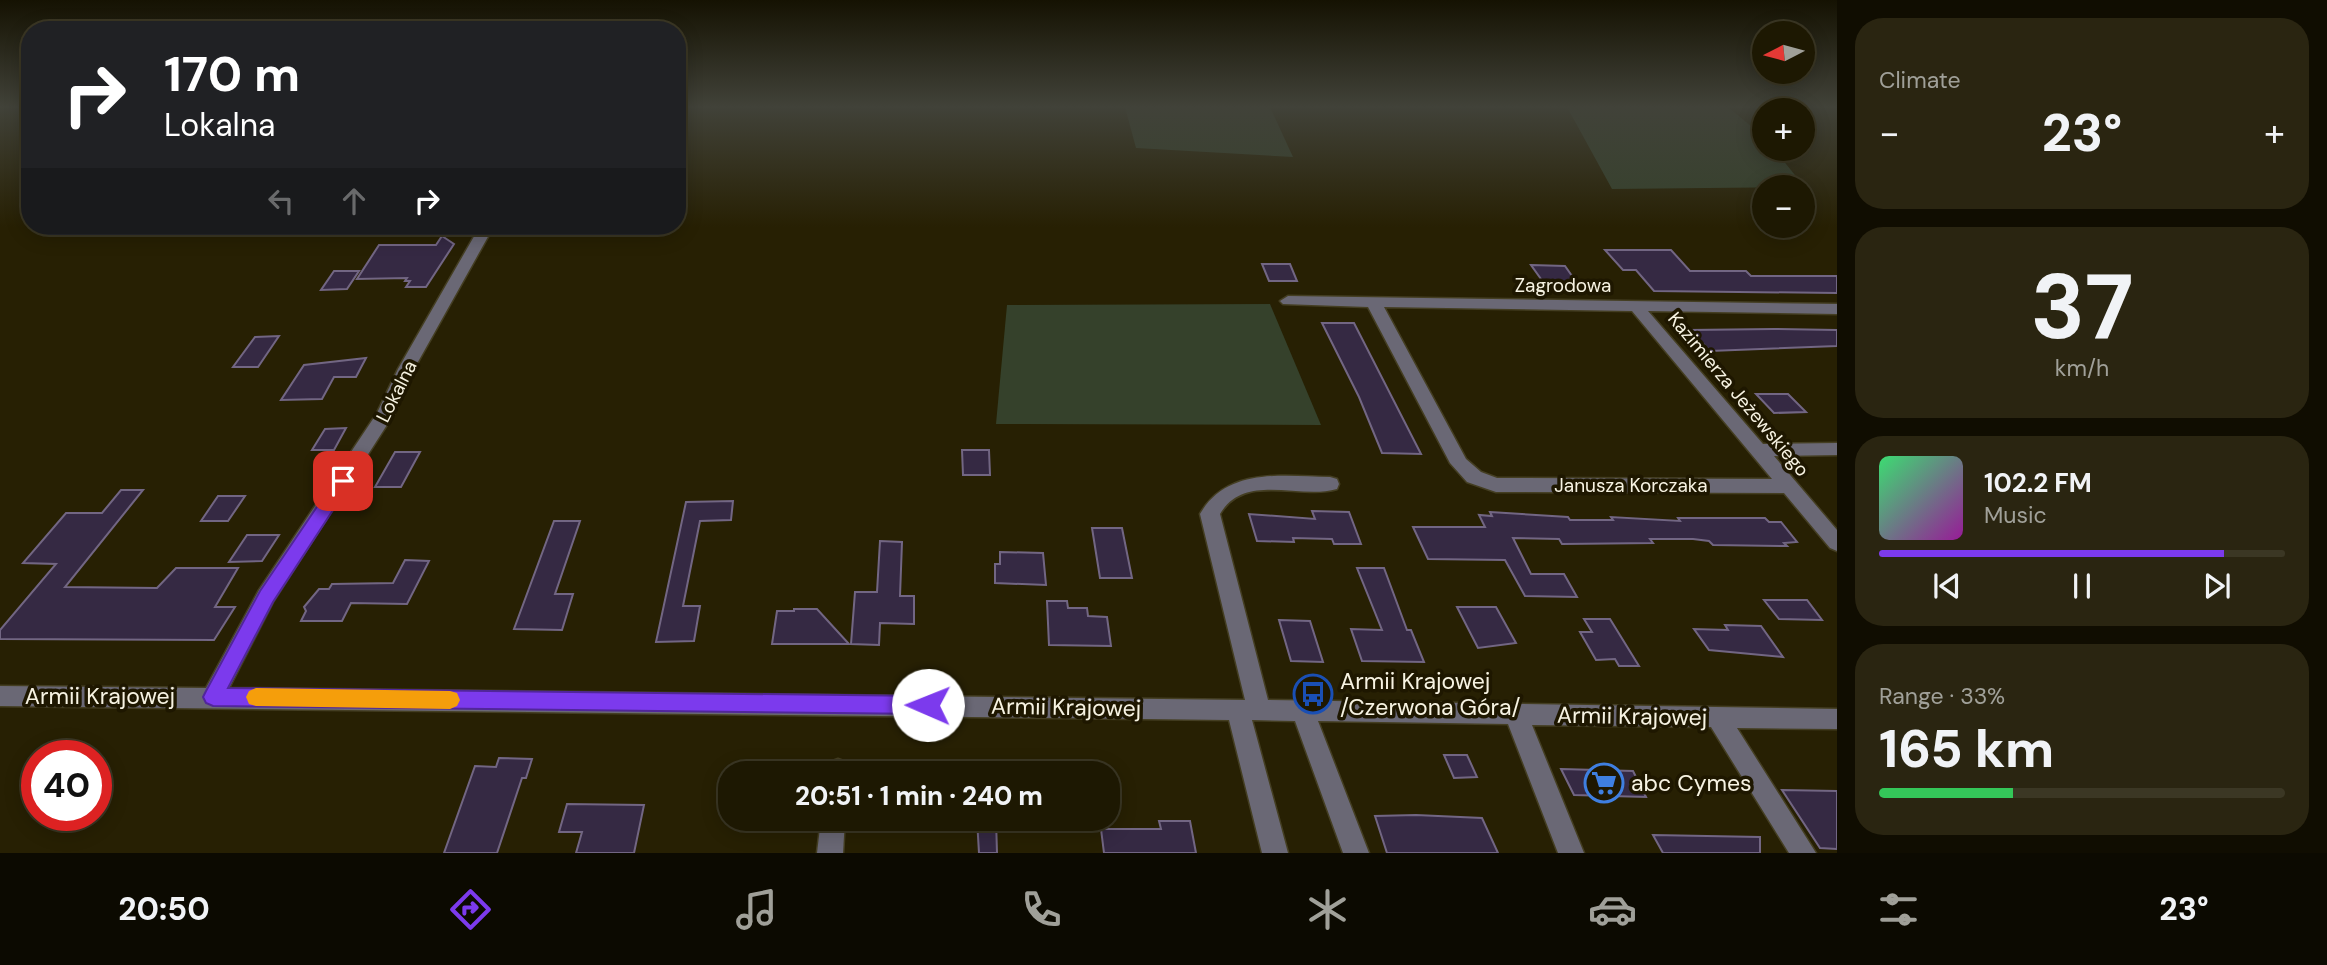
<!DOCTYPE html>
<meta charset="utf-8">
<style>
:root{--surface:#1d1802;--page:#2a2511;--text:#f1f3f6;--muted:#a0a099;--line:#3b3724;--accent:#7c3aed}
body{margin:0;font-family:"DM Sans",sans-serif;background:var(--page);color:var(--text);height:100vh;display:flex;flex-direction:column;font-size:26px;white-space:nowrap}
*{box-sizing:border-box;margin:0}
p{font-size:23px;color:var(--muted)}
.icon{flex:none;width:38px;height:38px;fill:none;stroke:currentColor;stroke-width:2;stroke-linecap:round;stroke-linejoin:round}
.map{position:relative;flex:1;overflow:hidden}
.side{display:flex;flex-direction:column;gap:18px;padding:18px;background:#100d01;width:490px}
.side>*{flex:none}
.banner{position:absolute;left:21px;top:21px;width:665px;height:214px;border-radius:28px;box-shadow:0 4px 18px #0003,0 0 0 2px var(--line);background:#202124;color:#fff;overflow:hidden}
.needle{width:46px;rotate:264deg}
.buttons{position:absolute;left:1752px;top:21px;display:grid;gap:14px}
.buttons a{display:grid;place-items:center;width:63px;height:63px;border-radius:50%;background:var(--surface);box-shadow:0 4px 18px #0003,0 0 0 2px var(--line);font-size:35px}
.speed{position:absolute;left:21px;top:740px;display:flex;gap:14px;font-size:35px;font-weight:700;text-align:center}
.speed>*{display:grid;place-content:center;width:91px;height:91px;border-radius:50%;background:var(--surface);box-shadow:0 4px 18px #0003,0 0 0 2px var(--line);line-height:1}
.speed .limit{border:10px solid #d22;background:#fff;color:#111}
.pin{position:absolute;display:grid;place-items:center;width:60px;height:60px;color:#fff;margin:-30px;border-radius:14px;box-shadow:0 4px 10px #0006}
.me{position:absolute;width:77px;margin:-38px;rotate:271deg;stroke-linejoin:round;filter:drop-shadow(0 0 5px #0008)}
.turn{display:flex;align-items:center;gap:24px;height:147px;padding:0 28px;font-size:32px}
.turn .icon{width:91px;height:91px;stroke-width:2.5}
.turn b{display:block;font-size:49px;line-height:60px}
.lanes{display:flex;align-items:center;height:66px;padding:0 28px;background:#0003;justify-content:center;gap:35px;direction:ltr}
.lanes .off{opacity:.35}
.big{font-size:52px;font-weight:800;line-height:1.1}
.side .card{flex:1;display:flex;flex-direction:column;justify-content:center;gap:10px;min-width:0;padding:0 24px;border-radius:28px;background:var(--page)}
.side .dial{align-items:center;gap:0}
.dial b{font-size:91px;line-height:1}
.song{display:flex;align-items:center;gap:21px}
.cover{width:84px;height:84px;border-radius:10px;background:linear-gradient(135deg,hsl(140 70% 55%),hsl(300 70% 35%))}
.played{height:7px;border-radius:4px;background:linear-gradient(90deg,var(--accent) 85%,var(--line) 85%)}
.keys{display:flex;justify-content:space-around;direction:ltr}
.heat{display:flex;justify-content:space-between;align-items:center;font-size:38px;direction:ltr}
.charge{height:10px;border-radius:5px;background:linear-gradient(90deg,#34c759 33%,var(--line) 0)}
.trip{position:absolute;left:718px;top:761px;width:402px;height:70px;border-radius:28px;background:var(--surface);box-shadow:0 4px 18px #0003,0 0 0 2px var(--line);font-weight:800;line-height:70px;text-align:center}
.menu{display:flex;height:112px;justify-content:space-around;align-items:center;background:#0c0a01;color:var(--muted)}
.menu .icon{width:49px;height:49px}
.menu .selected{color:var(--accent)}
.menu b{font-size:32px;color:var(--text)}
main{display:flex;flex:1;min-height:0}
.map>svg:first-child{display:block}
.green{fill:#35412b}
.building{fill:#352943;stroke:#726683;stroke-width:2}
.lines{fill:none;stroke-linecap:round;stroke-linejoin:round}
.minor-casing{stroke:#443e22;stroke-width:3}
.minor{fill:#6a6875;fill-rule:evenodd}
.route{fill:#7c3aed;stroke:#51269a;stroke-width:2}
.slow{fill:#f59e0b}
.labels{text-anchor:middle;stroke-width:7;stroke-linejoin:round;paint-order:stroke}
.street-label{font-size:19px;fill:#f7f3e2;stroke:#1e1700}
.near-poi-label{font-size:23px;fill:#f7f3e2;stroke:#1e1700;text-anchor:start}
.near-street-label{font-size:23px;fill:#f7f3e2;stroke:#1e1700}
</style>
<main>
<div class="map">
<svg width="1837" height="853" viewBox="0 0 1837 853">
<rect width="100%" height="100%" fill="#272003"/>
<g class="green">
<path d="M 1125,107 L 1270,107 L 1293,157 L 1136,148 Z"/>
<path d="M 1567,107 L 1728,107 L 1764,137 L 1764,149 L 1774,149 L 1807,190 L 1802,187 L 1612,189 Z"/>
<path d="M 1270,304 L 1321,425 L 996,424 L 1007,305 Z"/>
</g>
<g class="building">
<path d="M 442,236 L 454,244 L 426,287 L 406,287 L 410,281 L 405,281 L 407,278 L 357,279 L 379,245 L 436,245 Z"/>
<path d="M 1605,250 L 1671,250 L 1690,271 L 1746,271 L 1751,276 L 1837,276 L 1837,293 L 1654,291 L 1636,270 L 1623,270 Z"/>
<path d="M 1262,264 L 1290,264 L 1297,281 L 1269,281 Z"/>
<path d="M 1531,265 L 1565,266 L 1579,286 L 1546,286 Z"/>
<path d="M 334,271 L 359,271 L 347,289 L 321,290 Z"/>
<path d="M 1322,323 L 1354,323 L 1421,454 L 1382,453 L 1359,397 Z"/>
<path d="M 1773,329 L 1837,330 L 1837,346 L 1710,351 L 1690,330 Z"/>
<path d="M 279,336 L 258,367 L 233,367 L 255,337 Z"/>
<path d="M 366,358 L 356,377 L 334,377 L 322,399 L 281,400 L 304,365 Z"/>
<path d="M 1756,394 L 1788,394 L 1806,412 L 1774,413 Z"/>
<path d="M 346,428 L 334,450 L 312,450 L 325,429 Z"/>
<path d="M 962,450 L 989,450 L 990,475 L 963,475 Z"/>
<path d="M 395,452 L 420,452 L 401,487 L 375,487 Z"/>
<path d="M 121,490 L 143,490 L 65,587 L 157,588 L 176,568 L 238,568 L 215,607 L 235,607 L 214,640 L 0,639 L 0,630 L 56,564 L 23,563 L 66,513 L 102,513 Z"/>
<path d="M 218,496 L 245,496 L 228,521 L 201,521 Z"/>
<path d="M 733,501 L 731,520 L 700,521 L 683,606 L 700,606 L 694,641 L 656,642 L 686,502 Z"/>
<path d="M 1312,511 L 1349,512 L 1361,544 L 1334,544 L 1332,539 L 1293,538 L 1294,542 L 1257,541 L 1249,514 L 1315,519 Z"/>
<path d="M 1490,512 L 1568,517 L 1570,520 L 1613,520 L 1611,517 L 1680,521 L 1678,518 L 1765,518 L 1769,522 L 1781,522 L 1797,542 L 1784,543 L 1787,546 L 1713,545 L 1709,541 L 1693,539 L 1650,539 L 1653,543 L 1562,544 L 1559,539 L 1513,538 L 1531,574 L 1564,574 L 1577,597 L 1525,596 L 1505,560 L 1428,559 L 1413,527 L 1485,527 L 1479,515 L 1492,516 Z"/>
<path d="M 554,521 L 580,521 L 555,594 L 573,594 L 562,630 L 514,629 Z"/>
<path d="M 1092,528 L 1122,528 L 1132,578 L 1100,578 Z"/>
<path d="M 247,535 L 279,535 L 262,561 L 229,562 Z"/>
<path d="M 880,541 L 902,542 L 900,596 L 914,596 L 914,624 L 880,623 L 879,645 L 851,644 L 855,592 L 877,592 Z"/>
<path d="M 1000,552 L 1043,553 L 1046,585 L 995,583 L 995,564 L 1000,564 Z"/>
<path d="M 405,560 L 429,561 L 407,604 L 351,603 L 342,621 L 301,621 L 306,611 L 304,607 L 319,589 L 329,589 L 332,584 L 393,583 Z"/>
<path d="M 1357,568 L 1384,568 L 1407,630 L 1411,630 L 1424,662 L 1362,661 L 1351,629 L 1382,630 Z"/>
<path d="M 1764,600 L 1807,600 L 1822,620 L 1779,619 Z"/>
<path d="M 1047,601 L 1067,601 L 1068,608 L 1087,608 L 1088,616 L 1107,617 L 1111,646 L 1049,645 Z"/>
<path d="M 1457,607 L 1496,607 L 1516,643 L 1478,648 Z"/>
<path d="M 794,609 L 817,609 L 849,644 L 772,644 L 777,611 L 794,611 Z"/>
<path d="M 1584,619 L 1610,619 L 1639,666 L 1619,666 L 1615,659 L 1596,660 L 1580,632 L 1592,632 Z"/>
<path d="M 1279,620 L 1310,621 L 1323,662 L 1291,661 Z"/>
<path d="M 1725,625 L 1761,626 L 1783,657 L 1709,650 L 1694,629 L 1728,630 Z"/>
<path d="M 1444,755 L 1467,755 L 1477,777 L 1454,778 Z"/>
<path d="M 499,758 L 532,759 L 526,778 L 522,778 L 497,853 L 444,853 L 475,766 L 496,767 Z"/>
<path d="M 1561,769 L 1633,771 L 1646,797 L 1574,795 Z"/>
<path d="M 1782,790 L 1837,791 L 1837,849 L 1820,848 Z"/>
<path d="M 567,804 L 644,805 L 634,853 L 576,853 L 582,832 L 559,832 Z"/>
<path d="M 1416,815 L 1482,818 L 1498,853 L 1387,853 L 1375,816 Z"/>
<path d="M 977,819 L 996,819 L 997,853 L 979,853 Z"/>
<path d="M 1159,821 L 1190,821 L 1196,853 L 1104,853 L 1101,829 L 1161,829 Z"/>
<path d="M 1653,835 L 1760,837 L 1760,853 L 1663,853 Z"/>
</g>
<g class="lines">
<defs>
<g id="minor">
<path d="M 480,226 L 494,226 L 414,369 L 394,414 L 273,602 L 229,688 L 1245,700 L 1200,514 C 1227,467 1283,476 1330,477 L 1337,479 L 1339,484 L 1337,489 C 1299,500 1245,472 1220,514 L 1268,700 L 1837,709 L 1837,729 L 1737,728 L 1816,853 L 1789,853 L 1711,727 L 1532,725 L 1584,853 L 1558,853 L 1508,724 L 1318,721 L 1369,853 L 1343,853 L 1295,721 L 1252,720 L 1288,853 L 1262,853 L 1229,720 L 0,706 L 0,686 L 206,688 L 259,590 L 377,413 L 398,369 Z"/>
<path d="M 1288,296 L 1837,304 L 1837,314 L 1648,311 L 1763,444 L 1837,443 L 1837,455 L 1774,456 L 1837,530 L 1837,551 L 1830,548 L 1784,493 L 1496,492 L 1467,482 L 1450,463 L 1368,307 L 1283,304 L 1280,301 ZM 1384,307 L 1632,311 L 1772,479 L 1497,478 L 1481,472 L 1466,459 Z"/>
<path d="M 838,759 L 846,762 L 850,774 L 826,774 L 830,762 Z"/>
<path d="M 821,819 L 845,819 L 843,853 L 817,853 Z"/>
</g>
</defs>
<use href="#minor" class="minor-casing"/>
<use href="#minor" class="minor"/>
</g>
<linearGradient id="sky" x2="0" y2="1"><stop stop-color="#151202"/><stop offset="0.47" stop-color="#414239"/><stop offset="1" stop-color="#414239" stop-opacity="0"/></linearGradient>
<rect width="1837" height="227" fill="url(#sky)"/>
<path class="route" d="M 343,475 L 352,481 L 273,602 L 228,688 L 928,696 L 935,699 L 938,705 L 935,712 L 928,714 L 213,706 L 206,703 L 203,697 L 206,691 L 260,591 L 337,477 Z"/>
<path class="slow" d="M 256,688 L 450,691 L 457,693 L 460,700 L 457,706 L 450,709 L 256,706 L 249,704 L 246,697 L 249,691 Z"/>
<defs>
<symbol id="bus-ring" viewBox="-11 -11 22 22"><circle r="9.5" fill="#1e1700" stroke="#1a4fb4" stroke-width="1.5"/><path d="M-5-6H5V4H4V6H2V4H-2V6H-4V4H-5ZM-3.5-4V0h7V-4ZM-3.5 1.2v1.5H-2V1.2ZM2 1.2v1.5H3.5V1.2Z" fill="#1a4fb4"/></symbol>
<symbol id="supermarket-ring" viewBox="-11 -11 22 22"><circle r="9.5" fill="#1e1700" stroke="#3f7fe0" stroke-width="1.5"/><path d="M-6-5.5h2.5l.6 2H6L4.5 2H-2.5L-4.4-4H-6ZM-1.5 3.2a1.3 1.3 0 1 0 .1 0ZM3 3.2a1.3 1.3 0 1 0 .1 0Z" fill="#3f7fe0"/></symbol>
</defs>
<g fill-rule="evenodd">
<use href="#bus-ring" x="1291" y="672" width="44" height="44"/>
<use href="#supermarket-ring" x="1582" y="761" width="44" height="44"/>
</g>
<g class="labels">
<g class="street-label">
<text x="1563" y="292">Zagrodowa</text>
<text transform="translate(396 391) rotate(-63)" y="7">Lokalna</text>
<text transform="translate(1739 394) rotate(50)" y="7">Kazimierza Jeżewskiego</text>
<text x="1631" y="492">Janusza Korczaka</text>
</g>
<g class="near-poi-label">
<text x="1340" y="689">Armii Krajowej<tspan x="1340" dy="26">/Czerwona Góra/</tspan></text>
<text x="1631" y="791">abc Cymes</text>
</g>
<g class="near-street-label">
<text x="100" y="704">Armii Krajowej</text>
<text transform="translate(1066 707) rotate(1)" y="8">Armii Krajowej</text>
<text transform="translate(1632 716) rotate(1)" y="8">Armii Krajowej</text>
</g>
</g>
</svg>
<div class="buttons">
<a><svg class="needle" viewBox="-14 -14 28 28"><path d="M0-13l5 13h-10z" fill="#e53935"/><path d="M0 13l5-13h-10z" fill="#a0a099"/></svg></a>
<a>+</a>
<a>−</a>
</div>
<div class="speed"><div class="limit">40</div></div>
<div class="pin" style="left:343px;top:481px;background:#d93025"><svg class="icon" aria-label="arrive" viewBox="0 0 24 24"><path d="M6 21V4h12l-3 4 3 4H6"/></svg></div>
<svg class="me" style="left:928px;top:705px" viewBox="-20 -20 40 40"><circle r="19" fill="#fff"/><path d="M0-13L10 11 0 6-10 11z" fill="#7c3aed"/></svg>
<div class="trip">20:51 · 1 min · 240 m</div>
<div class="banner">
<div class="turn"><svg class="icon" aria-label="right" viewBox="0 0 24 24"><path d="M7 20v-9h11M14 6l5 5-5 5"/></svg><div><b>170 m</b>Lokalna</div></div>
<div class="lanes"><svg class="icon off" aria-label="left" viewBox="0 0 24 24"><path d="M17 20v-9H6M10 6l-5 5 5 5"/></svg><svg class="icon off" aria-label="ahead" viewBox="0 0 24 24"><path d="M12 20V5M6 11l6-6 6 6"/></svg><svg class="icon" aria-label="right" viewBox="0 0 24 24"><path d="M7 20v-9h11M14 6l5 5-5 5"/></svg></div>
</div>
</div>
<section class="side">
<div class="card"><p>Climate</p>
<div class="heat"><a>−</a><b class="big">23°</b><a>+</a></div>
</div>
<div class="card dial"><b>37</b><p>km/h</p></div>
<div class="card">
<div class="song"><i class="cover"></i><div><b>102.2 FM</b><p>Music</p></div></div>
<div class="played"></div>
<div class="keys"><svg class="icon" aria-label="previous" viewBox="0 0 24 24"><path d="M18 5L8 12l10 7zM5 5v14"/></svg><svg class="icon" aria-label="pause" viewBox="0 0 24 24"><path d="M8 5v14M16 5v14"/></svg><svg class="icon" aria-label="next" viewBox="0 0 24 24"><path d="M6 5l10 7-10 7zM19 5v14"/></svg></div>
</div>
<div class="card"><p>Range · 33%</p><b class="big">165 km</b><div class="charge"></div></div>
</section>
</main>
<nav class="menu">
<b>20:50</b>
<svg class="icon selected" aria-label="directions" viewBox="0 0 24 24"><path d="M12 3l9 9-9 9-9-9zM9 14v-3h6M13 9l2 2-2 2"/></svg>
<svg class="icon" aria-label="music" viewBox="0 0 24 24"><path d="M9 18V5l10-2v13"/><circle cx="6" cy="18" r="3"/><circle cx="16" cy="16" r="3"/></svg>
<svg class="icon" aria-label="phone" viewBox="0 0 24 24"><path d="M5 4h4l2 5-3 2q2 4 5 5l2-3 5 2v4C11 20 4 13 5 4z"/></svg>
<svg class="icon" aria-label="climate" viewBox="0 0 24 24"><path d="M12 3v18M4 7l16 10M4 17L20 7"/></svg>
<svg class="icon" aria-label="car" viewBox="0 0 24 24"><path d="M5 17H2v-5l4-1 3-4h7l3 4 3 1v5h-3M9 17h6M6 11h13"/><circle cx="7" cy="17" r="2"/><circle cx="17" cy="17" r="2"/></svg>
<svg class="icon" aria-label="filters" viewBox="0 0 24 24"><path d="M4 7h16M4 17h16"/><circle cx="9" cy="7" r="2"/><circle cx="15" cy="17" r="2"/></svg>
<b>23°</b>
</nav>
